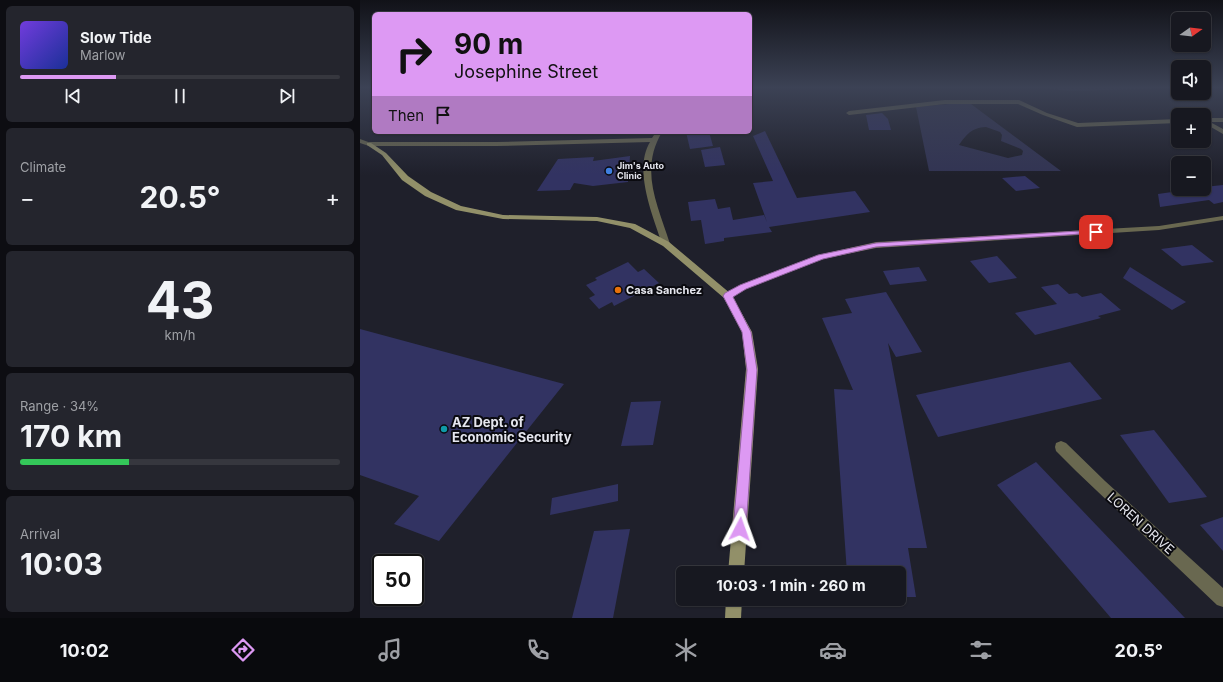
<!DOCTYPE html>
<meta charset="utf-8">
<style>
:root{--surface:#171820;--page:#24252d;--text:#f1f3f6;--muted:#9ea0a5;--line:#36373e;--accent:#dd99f3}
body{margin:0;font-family:Inter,sans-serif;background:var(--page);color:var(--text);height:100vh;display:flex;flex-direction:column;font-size:15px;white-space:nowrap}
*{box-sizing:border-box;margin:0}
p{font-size:13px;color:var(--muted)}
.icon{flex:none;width:22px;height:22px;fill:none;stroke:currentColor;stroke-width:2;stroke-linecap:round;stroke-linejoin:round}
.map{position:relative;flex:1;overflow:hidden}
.side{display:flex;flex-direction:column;gap:6px;padding:6px;background:#0d0d12;width:360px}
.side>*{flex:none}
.guide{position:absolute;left:12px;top:12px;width:380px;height:122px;border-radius:6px;box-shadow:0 1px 3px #0004,0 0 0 1px var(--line);background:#dd99f3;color:#111;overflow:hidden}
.needle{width:26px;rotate:76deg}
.fabs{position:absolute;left:811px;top:12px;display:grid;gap:8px}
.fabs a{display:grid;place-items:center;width:40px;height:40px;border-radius:6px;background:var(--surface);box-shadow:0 1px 3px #0004,0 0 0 1px var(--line);font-size:20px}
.speed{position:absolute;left:12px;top:554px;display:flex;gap:8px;font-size:20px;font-weight:700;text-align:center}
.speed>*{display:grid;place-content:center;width:52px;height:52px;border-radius:50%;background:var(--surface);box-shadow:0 1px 3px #0004,0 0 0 1px var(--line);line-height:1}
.speed .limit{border:2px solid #111;border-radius:6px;background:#fff;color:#111}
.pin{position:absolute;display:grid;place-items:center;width:34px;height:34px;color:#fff;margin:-17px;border-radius:8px;box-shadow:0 2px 6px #0006}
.me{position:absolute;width:44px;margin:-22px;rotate:4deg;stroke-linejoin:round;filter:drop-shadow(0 0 3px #0008)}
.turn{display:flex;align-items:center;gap:14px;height:84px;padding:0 16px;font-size:18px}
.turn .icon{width:52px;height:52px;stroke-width:2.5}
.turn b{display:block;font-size:28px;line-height:34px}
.then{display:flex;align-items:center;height:38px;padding:0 16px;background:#0003;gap:8px;font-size:15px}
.big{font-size:30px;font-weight:700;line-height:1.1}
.side .card{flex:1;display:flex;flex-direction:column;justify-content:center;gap:6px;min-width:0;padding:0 14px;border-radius:6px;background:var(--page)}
.side .dial{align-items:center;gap:0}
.dial b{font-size:52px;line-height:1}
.song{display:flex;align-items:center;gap:12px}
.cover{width:48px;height:48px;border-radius:6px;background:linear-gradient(135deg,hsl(260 70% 55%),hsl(230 70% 35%))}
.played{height:4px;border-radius:2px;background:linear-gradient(90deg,var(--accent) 30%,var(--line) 30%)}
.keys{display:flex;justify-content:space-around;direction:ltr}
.heat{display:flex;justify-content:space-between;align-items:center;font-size:22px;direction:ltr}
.charge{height:6px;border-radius:3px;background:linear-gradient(90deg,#34c759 34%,var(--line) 0)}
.trip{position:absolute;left:316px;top:566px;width:230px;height:40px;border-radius:6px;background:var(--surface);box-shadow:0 1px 3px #0004,0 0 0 1px var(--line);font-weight:700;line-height:40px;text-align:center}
.dock{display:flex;height:64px;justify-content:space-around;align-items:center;background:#090a0d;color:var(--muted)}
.dock .icon{width:28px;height:28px}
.dock .on{color:var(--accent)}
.dock b{font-size:18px;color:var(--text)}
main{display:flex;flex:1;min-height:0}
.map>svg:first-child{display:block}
.green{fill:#323453;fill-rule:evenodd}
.building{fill:#323362}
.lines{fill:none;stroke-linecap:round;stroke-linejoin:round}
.minor{fill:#696850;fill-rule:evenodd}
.tertiary{fill:#696850;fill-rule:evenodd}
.secondary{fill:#929069;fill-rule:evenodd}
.route{fill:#dd99f3;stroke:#90639e}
.shop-dot{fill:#3f7fe0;stroke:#0a0a0f;stroke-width:1.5}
.food-dot{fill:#e8710a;stroke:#0a0a0f;stroke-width:1.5}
.culture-dot{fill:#0f9aa8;stroke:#0a0a0f;stroke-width:1.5}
.labels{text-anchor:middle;stroke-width:4;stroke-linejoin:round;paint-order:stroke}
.far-poi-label{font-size:9px;font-weight:bold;fill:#e5e6ee;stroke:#0a0a0f;text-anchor:start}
.poi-label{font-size:11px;font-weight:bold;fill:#e5e6ee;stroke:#0a0a0f;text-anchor:start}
.near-poi-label{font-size:13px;font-weight:bold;fill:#e5e6ee;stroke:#0a0a0f;text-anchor:start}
.near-street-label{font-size:13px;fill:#e5e6ee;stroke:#0a0a0f}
</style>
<main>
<section class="side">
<div class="card">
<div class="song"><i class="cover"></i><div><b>Slow Tide</b><p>Marlow</p></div></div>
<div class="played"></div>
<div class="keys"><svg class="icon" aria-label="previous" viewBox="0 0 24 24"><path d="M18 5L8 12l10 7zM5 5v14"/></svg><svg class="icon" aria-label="pause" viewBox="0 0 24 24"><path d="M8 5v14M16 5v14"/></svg><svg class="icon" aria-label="next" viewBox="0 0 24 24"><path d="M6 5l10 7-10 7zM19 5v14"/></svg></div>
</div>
<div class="card"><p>Climate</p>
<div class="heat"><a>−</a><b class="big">20.5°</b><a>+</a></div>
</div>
<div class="card dial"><b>43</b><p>km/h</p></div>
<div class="card"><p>Range · 34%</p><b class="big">170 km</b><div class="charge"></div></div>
<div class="card"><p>Arrival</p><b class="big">10:03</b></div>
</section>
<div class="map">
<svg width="863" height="618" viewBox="0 0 863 618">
<rect width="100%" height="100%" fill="#1f202b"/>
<g class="green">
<path d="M 682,88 L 814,88 L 711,91 Z"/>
<path d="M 589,104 L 611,104 L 701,171 L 569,171 L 556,107 ZM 626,127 L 640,132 L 642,135 L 641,141 L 661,149 L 663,151 L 662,155 L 648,158 L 599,145 C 607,134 611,128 626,127 Z"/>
</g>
<g class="building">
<path d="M 522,113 L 528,119 L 531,130 L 509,130 L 506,115 Z"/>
<path d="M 405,131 L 437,198 L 495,191 L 510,212 L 409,227 L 412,232 L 364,238 L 364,241 L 345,244 L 341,220 L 331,221 L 328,202 L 355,199 L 358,209 L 370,207 L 373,220 L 404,215 L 407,222 L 393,183 L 413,181 L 393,136 Z"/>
<path d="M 326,132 L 349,132 L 353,146 L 330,149 Z"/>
<path d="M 360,147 L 365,165 L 345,167 L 341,150 Z"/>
<path d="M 270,156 L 268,182 L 233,186 L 214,183 L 210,190 L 177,191 L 198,159 L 234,157 L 233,161 Z"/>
<path d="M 665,176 L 680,188 L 656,191 L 642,178 Z"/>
<path d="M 863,185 L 863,202 L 854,204 L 849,200 L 800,207 L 798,194 L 833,189 L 844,189 L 844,187 Z"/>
<path d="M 832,245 L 854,262 L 822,266 L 801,249 Z"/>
<path d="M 637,256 L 657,278 L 629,283 L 610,261 Z"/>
<path d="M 268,262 L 278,272 L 284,269 L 299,283 L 254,306 L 252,302 L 239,309 L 229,298 L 235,295 L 226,285 L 237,280 L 235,278 Z"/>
<path d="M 559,267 L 567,281 L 530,285 L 523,271 Z"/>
<path d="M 770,267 L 826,302 L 812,310 L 763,278 Z"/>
<path d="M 698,284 L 709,294 L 717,293 L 722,297 L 741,293 L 761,310 L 738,316 L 741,318 L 675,335 L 655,313 L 697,304 L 681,287 Z"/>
<path d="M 526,292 L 562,352 L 536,357 L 528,343 L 567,548 L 548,548 L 556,597 L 539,597 L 539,573 L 487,573 L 474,389 L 493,390 L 462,318 L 492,313 L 485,299 Z"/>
<path d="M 0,329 L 204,384 L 79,541 L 34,524 L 59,496 L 0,475 Z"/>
<path d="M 710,362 L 742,399 L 578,437 L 556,395 Z"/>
<path d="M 301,401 L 293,445 L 261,446 L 271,402 Z"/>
<path d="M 794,430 L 847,497 L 809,503 L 760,435 Z"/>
<path d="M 676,462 L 825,618 L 751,618 L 637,485 Z"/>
<path d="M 258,484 L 258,501 L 190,515 L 192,498 Z"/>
<path d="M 863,517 L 863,551 L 840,525 Z"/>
<path d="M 270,529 L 253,618 L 212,618 L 234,531 Z"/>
</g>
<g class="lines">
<g class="minor">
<path d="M 585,100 L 659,100 L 687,113 L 718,123 L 818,119 L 818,123 L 717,127 L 683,115 L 658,104 L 585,104 L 489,115 L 486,113 L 489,111 Z"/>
<path d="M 844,118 L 863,118 L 863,122 L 850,122 L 863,129 L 863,134 L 844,123 Z"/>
<path d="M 296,132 L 302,132 C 279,171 298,205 310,244 L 306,247 L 302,244 C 293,216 273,170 290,142 L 136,146 L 9,146 L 6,144 L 9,142 L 136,142 L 292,138 Z"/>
<path d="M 863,216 L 863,220 L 799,230 L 516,248 L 463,259 L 386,289 L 368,299 L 363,296 L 380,285 L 458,255 L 516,242 L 799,226 Z"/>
<path d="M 701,441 L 706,443 L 745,481 L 863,588 L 863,607 L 857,605 L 716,471 L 696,451 L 695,447 L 696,443 Z"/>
</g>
<path class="tertiary" d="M 0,139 L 11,143 L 12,144 L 9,146 L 0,143 Z"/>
<g class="secondary">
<path d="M 7,143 L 11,143 L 26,153 L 48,176 L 71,192 L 101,206 L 143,215 L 237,217 L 275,224 L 309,242 L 371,294 L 392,332 L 398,369 L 384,573 L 368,573 L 386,369 L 382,332 L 364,298 L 303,246 L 270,228 L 237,221 L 143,219 L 96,210 L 65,196 L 42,180 L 22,155 L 7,145 Z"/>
<path d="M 366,599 L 382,599 L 381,618 L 365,618 Z"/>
</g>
</g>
<linearGradient id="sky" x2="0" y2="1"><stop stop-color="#111218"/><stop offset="0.5" stop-color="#3c4255"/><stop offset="1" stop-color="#3c4255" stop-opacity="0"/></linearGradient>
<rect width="863" height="175" fill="url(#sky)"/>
<path class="route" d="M 736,230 L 738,230 L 738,233 L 516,247 L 463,259 L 386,289 L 373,297 L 391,332 L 397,370 L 386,529 L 384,534 L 380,536 L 375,534 L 373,529 L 387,370 L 382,332 L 363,296 L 365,293 L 380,285 L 458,255 L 516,243 Z"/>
<circle class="shop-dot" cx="249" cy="171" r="4"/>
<circle class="food-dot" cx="258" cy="290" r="4"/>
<circle class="culture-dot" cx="84" cy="429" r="4"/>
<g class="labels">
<g class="far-poi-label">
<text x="257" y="169">Jim's Auto<tspan x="257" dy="10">Clinic</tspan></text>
</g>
<g class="poi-label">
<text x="266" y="294">Casa Sanchez</text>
</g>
<g class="near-poi-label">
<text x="92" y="427">AZ Dept. of<tspan x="92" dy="15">Economic Security</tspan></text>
</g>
<g class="near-street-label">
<text transform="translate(781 523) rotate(42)" y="5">LOREN DRIVE</text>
</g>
</g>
</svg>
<div class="fabs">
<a><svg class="needle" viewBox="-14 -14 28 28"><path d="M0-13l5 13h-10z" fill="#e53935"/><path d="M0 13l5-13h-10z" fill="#9ea0a5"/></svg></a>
<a><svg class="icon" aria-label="sound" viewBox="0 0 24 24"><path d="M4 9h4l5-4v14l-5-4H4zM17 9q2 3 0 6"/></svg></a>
<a>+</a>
<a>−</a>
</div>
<div class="speed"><div class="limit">50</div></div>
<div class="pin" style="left:736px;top:232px;background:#d93025"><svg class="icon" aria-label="arrive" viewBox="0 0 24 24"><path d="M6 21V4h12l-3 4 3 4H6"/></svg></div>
<svg class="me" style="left:380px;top:529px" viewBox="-20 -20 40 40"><path d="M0-17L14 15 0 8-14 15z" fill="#dd99f3" stroke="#fff" stroke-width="4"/></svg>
<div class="trip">10:03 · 1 min · 260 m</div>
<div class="guide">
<div class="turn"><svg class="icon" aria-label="right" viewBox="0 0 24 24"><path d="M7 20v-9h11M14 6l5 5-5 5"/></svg><div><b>90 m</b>Josephine Street</div></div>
<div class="then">Then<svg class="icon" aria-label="arrive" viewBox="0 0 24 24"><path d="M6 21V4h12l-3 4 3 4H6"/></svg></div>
</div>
</div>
</main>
<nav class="dock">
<b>10:02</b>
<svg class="icon on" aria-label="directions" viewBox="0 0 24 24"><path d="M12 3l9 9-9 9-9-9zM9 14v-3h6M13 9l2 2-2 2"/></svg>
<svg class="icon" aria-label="music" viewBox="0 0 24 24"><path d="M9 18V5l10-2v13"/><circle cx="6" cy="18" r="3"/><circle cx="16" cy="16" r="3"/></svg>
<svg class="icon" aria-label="phone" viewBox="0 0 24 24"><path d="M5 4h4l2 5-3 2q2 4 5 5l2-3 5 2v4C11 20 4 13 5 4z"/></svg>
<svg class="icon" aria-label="climate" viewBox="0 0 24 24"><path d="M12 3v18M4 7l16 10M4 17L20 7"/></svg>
<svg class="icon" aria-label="car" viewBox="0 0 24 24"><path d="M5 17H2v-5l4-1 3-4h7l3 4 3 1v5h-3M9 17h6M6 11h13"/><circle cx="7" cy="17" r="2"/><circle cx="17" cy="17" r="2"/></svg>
<svg class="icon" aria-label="filters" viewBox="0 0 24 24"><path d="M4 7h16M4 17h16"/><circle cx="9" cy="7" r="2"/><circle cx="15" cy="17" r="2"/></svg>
<b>20.5°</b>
</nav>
